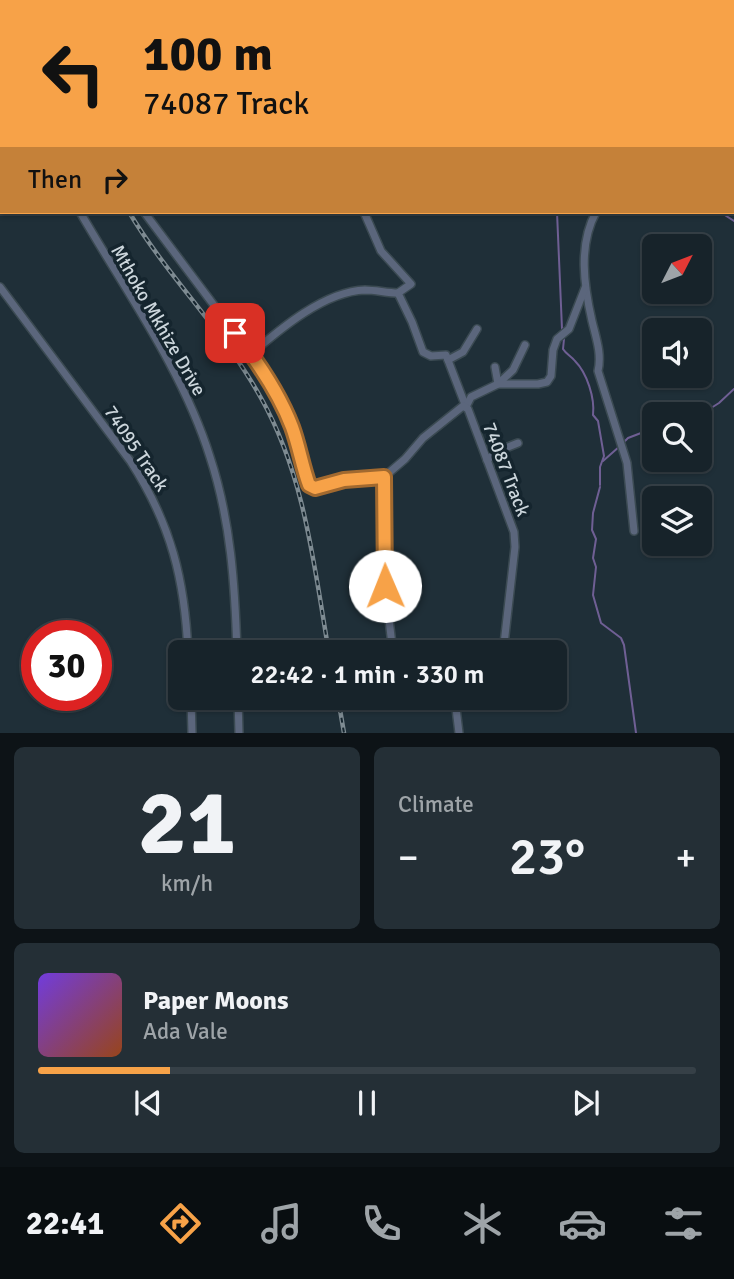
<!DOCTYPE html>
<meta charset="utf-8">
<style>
:root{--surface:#17232a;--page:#242f36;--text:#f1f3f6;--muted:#9ea4a8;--line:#364047;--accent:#f7a248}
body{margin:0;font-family:Signika,sans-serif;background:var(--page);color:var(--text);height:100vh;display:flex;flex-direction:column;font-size:26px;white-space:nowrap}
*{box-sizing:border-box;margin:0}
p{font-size:23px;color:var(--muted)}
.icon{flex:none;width:38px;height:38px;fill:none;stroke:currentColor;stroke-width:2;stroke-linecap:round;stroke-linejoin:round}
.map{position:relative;height:733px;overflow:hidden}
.side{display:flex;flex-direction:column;gap:14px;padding:14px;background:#0d1317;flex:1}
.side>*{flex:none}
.top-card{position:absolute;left:0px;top:0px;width:735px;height:214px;box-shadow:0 2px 5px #0004,0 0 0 2px var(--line);background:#f7a248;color:#111;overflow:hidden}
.needle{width:46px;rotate:48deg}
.controls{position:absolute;left:642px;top:234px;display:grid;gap:14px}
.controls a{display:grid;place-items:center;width:70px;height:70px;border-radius:10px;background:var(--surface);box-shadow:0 2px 5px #0004,0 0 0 2px var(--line);font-size:35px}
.speed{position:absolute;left:21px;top:620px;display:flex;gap:14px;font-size:35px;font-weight:700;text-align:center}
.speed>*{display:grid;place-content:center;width:91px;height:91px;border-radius:50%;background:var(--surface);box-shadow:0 2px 5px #0004,0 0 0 2px var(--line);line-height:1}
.speed .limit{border:10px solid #d22;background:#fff;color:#111}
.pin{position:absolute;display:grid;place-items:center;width:60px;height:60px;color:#fff;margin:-30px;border-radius:14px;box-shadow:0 4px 10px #0006}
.me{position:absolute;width:77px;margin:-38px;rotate:359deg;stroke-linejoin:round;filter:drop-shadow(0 0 5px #0008)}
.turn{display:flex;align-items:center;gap:24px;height:147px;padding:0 28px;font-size:32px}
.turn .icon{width:91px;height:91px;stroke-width:2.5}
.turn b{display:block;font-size:49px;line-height:60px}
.then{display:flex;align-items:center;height:66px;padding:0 28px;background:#0003;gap:14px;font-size:26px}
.big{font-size:52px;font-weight:600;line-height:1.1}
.side .widget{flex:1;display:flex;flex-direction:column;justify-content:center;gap:10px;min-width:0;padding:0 24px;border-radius:10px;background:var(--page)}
.side .dial{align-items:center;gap:0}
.dial b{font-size:91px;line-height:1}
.song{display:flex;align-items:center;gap:21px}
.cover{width:84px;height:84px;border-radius:10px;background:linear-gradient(135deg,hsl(260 70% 55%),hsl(20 70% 35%))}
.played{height:7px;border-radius:4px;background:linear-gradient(90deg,var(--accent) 20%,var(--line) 20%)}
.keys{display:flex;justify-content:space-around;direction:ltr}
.heat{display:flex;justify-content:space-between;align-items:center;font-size:38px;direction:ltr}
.side .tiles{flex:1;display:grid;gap:14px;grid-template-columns:1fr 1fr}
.widget:last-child{grid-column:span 2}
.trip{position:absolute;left:168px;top:640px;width:399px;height:70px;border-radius:10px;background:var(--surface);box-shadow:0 2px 5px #0004,0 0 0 2px var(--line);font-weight:600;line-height:70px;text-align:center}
.tabs{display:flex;height:112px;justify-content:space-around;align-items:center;background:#090e11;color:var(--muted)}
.tabs .icon{width:49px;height:49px}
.tabs .current{color:var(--accent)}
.tabs b{font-size:32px;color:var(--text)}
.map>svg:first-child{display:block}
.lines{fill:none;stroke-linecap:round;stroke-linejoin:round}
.stream{stroke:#6f5f94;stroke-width:2}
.minor-casing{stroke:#3b4a52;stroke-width:10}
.minor{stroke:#5b667c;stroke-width:7}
.rail-casing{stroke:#7e8b92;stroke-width:4.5}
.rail{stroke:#15252e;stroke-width:2;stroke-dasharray:5;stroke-linecap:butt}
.route-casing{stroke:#a1692f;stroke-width:18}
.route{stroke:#f7a248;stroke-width:12}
.labels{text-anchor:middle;stroke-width:7;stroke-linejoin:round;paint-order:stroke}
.street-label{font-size:19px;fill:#ccd6dc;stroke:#15252e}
</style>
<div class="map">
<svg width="734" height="733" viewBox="0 0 734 733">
<rect width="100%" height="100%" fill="#1f2f38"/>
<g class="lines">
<g class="stream">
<path d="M 569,0 L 571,2"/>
<path d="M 733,159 L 734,158"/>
<path d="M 557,212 L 562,329"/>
<path d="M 720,212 L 734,221"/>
<path d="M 564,339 L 563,349 C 566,354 571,356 575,361 C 587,373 595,398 593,415 L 598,421 L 604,456 L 600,467 L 600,485"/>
<path d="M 700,415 L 719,403 L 734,389"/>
<path d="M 624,442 L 628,438 L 654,428"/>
<path d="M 603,461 L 620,446"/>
<path d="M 600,487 L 593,513 L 592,530 L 596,539 L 593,558 L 596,567 L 593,595 L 601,623 L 621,638 L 624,645 L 636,733"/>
</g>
<defs>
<g id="minor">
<path d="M 3,0 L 4,2"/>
<path d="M 16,0 L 16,2"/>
<path d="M 65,0 L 65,2"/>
<path d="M 226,0 L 226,2"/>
<path d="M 255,0 L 256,2"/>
<path d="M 318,2 L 318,0"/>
<path d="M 0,90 L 2,90"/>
<path d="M 0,163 L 2,162"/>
<path d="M 80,212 C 125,290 183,370 210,457 C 231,521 235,586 237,653"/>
<path d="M 144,212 L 261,368 L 291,425 L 309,485 L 315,488 L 344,480 L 384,477"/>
<path d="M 364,212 L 381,251 L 411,284 L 398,293 L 412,322 L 423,352 L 431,356 L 446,355 L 466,407"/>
<path d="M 596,212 C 578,245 584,286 592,321 C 596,338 602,354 598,371 L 627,463 L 634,531"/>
<path d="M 0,287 L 131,462 C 171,524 185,580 188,653"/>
<path d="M 251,354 C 280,329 325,291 365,290 C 376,290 387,293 398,293"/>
<path d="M 448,360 L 463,352 L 477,329"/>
<path d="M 495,367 L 498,384"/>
<path d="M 499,383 L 513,370 L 525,345"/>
<path d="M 466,407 L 471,397 L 498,384 L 538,384 L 547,382 L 551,376 L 553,350 L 557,339 L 569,329 L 585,288"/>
<path d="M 487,460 L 498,451 L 518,443"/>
<path d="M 393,653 L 385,586 L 384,477 L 405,459 L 423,438 L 463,406 L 468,409 L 514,532 L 515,547 L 503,653"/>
<path d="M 191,698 L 192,733"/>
<path d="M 238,698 L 239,733"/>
<path d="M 455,700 L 459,733"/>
</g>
</defs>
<use href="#minor" class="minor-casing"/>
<use href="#minor" class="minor"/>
<defs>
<g id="rail">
<path d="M 79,2 L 79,0"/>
<path d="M 129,212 C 168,277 224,331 261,398 C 305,476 314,566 329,653"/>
<path d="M 338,698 L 344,733"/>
</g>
</defs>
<use href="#rail" class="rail-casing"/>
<use href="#rail" class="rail"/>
</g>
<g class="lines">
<defs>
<path id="route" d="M 235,333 C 258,362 279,393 292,427 C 299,446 302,466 309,485 L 315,488 L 344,480 L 384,477 L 385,586"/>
</defs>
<use href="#route" class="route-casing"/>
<use href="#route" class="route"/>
</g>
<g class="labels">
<g class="street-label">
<text transform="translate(159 320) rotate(60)" y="7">Mthoko Mkhize Drive</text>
<text transform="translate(137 448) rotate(56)" y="7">74095 Track</text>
<text transform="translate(507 469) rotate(69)" y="7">74087 Track</text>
</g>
</g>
</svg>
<div class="controls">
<a><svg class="needle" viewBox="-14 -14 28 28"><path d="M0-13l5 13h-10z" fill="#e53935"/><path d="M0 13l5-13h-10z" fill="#9ea4a8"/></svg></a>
<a><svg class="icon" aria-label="sound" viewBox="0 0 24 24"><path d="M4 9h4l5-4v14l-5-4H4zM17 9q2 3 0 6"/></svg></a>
<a><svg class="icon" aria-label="search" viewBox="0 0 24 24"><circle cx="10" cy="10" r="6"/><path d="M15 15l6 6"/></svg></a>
<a><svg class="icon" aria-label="layers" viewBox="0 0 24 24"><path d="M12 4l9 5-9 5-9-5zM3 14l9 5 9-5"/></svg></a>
</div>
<div class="speed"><div class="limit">30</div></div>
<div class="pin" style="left:235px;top:333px;background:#d93025"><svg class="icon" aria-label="arrive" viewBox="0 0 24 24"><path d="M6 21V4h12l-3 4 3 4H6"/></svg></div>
<svg class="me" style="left:385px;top:586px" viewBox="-20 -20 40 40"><circle r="19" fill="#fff"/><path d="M0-13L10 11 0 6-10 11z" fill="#f7a248"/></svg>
<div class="trip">22:42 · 1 min · 330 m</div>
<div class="top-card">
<div class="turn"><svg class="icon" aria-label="left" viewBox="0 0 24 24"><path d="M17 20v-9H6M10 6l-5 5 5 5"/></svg><div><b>100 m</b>74087 Track</div></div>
<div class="then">Then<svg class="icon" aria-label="right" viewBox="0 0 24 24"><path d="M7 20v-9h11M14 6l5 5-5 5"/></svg></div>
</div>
</div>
<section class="side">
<div class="tiles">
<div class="widget dial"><b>21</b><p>km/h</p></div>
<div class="widget"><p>Climate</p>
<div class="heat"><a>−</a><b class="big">23°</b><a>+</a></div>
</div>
<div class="widget">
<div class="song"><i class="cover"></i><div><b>Paper Moons</b><p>Ada Vale</p></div></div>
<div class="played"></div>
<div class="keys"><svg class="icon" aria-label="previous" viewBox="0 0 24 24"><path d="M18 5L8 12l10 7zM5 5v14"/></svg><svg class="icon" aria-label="pause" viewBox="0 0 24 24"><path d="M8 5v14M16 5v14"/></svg><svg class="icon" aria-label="next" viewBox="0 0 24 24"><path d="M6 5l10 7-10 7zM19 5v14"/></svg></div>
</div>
</div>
</section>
<nav class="tabs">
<b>22:41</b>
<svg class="icon current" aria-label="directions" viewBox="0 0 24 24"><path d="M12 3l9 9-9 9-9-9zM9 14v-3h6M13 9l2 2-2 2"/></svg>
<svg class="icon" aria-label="music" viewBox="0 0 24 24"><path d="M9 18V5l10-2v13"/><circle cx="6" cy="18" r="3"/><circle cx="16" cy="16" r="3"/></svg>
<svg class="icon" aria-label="phone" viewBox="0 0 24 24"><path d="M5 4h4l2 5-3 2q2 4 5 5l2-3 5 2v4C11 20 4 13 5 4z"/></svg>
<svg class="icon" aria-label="climate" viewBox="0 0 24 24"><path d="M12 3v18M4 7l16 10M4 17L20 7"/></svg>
<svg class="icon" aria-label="car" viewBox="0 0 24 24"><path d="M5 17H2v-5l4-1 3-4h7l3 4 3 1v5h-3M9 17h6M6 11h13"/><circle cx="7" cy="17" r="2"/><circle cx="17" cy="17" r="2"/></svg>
<svg class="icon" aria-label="filters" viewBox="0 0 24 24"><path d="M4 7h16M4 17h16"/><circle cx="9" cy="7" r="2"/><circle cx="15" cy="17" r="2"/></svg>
</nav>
